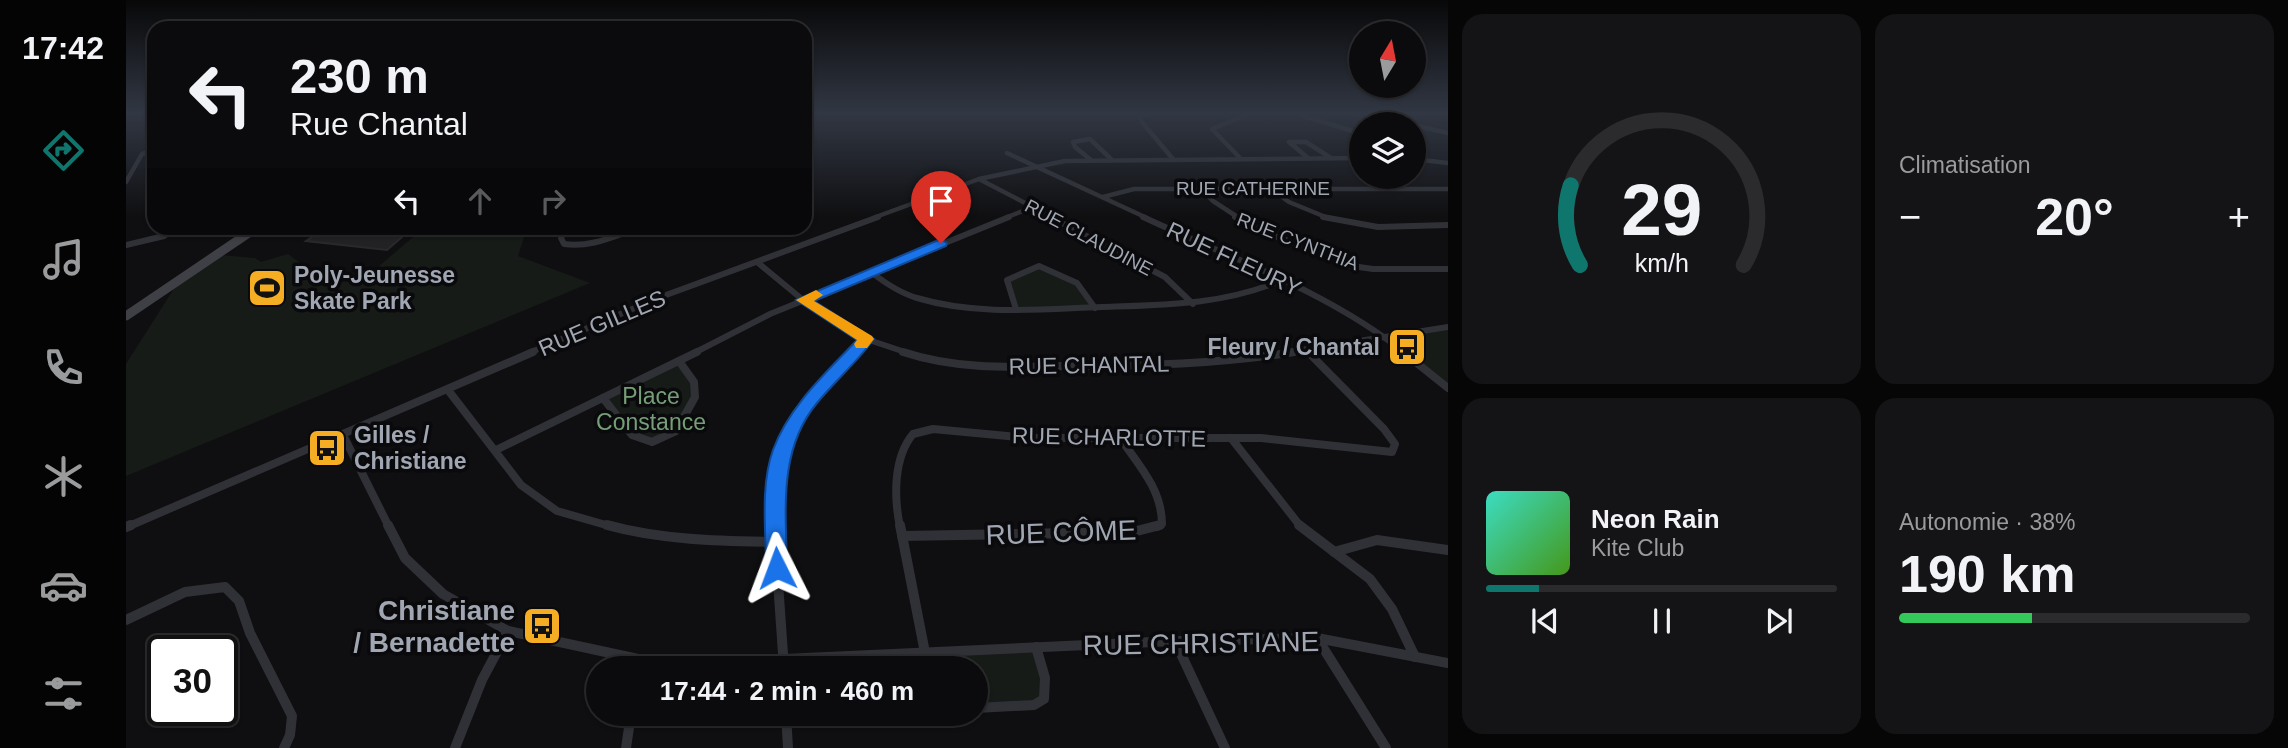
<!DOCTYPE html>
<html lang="fr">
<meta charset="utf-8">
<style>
:root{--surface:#0b0b0d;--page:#141416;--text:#f1f3f6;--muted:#9a9b9d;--line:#2b2b2e;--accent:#0f766e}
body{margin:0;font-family:Helvetica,sans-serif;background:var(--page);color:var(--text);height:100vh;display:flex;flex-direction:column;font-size:26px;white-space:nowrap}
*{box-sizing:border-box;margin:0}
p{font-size:23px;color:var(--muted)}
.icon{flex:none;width:38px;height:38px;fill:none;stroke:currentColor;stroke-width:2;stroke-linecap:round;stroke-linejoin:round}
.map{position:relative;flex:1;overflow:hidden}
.drawer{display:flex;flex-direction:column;gap:14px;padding:14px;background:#060607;width:840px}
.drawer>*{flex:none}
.guide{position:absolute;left:21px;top:21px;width:665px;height:214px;border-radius:21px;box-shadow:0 2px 5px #0004,0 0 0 2px var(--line);background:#0b0b0d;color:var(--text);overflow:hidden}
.needle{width:46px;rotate:10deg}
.controls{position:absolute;left:1223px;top:21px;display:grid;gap:14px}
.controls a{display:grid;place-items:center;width:77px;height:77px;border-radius:50%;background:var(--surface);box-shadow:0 2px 5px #0004,0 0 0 2px var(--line);font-size:35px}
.speed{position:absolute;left:21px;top:635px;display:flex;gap:14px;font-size:35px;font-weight:700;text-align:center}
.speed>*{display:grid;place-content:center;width:91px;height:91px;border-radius:50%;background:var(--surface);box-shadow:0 2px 5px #0004,0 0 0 2px var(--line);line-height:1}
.speed .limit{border:4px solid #111;border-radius:10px;background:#fff;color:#111}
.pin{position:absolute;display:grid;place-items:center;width:60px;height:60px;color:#fff;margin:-72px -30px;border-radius:50% 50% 50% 0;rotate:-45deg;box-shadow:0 0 7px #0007}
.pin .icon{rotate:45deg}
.me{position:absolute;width:77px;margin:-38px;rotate:357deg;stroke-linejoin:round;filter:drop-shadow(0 0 5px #0008)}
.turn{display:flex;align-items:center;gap:24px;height:147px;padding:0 28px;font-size:32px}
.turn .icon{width:91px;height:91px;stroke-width:2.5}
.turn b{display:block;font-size:49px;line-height:60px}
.lanes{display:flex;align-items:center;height:66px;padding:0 28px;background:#0003;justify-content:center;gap:35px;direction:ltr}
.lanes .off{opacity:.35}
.big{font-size:52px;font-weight:700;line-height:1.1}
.drawer .widget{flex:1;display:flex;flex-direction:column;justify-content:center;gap:10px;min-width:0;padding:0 24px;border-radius:21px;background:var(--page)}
.drawer .dial{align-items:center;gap:0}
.dial svg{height:182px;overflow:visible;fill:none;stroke:var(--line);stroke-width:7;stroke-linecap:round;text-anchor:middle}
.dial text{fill:var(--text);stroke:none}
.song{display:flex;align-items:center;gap:21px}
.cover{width:84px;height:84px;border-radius:10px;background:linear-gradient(135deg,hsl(170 70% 55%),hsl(100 70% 35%))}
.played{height:7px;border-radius:4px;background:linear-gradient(90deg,var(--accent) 15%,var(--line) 15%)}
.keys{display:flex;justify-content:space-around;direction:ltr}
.heat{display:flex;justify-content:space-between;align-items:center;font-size:38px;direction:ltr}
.charge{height:10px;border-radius:5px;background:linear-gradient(90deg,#34c759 38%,var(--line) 0)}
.drawer .tiles{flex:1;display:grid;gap:14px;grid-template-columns:repeat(2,1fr)}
.trip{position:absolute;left:460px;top:656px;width:402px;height:70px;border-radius:35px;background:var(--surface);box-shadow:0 2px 5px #0004,0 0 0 2px var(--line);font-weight:700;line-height:70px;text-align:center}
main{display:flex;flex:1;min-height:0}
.dock{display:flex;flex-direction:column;width:126px;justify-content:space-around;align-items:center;background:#040405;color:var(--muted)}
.dock .icon{width:49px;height:49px}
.dock .on{color:var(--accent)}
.dock b{font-size:32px;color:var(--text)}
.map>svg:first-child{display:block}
.green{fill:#161b17}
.building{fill:#222225;stroke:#29292d;stroke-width:2}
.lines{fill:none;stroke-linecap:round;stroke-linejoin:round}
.street-far3{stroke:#303136;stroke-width:4.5}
.street-far2{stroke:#303136;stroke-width:6}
.street-far1{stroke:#303136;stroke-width:8}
.street{stroke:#303136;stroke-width:10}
.secondary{stroke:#3e4046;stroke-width:9}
.route{fill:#1a73e8;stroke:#114b97;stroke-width:2}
.slow{fill:#f59e0b}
.labels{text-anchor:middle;stroke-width:7;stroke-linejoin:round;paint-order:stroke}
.far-street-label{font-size:19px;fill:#a0a6b2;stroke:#0a0a0c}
.street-label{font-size:23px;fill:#a0a6b2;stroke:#0a0a0c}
.poi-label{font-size:23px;font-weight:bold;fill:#a0a6b2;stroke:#0a0a0c;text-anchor:start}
.park-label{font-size:23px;fill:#769e79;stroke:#0a0a0c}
.near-street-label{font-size:28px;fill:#a0a6b2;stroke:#0a0a0c}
.near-poi-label{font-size:28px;font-weight:bold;fill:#a0a6b2;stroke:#0a0a0c;text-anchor:end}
</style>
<main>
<nav class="dock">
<b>17:42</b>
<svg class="icon on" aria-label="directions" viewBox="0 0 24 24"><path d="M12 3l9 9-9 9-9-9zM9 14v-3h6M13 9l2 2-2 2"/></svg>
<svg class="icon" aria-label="music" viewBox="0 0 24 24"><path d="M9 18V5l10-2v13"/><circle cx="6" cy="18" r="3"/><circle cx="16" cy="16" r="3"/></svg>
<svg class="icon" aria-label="phone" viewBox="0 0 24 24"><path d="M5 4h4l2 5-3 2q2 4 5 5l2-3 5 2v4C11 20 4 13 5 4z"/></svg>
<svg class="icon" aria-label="climate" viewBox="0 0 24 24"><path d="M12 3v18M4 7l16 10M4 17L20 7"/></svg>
<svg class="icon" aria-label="car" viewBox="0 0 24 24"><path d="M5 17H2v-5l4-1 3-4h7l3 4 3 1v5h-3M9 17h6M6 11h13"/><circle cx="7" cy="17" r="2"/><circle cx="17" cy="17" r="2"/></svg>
<svg class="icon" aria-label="filters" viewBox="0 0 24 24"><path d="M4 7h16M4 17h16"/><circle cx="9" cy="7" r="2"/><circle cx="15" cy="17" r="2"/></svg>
</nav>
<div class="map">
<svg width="1322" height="748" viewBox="0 0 1322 748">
<rect width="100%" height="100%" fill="#0f0f11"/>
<g class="green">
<path d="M 298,228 L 401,228 L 392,256 L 464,283 L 0,476 L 0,364 L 49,287 L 94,255 L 129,258 L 135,262 L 162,254 L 200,282 L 253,266 Z"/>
<path d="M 913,266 L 951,283 L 969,308 L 890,309 L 881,280 Z"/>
<path d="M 1322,327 L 1322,388 L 1257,336 Z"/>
<path d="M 553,361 L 568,382 L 569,397 L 550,431 L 526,442 L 506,435 L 477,398 Z"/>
<path d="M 910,647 L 918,699 L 908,705 L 851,708 L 850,668 L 802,668 L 798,653 Z"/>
</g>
<path class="building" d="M 199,228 L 271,228 L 269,229 L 283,231 L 261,250 L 180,241 Z"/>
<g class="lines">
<g class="street-far3">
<path d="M 1023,112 L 1014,118 L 1015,121 L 1047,159"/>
<path d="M 1165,112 L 1236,134"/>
<path d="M 1240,112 L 1284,124"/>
<path d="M 28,113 L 24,120 L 28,123"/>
<path d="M 1288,125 L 1322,133"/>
<path d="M 881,153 L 1021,218"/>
<path d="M 1114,158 L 1086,129 L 1127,112"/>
<path d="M 1182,158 L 1163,142 L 1180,142 L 1205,158"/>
<path d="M 1288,159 L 1322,163"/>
<path d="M 965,160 L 949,147 L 947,142 L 964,139 L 985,159"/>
<path d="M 853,179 L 928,218"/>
<path d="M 0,182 L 16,154 L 28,150"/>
<path d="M 1074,188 L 1087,201 L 1113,218"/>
<path d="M 1144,188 L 1163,202 L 1202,218"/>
<path d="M 977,197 L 1008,189 L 1322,189"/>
<path d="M 747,218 L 853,179 L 939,161 L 1236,158"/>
<path d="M 879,218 L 907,207"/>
</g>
<g class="street-far2">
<path d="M 924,217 L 1039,277 L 1067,304"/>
<path d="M 1017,217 C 1105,258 1203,292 1279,353"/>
<path d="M 1109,217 L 1144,234 L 1226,266 L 1247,269 L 1322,269"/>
<path d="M 1197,217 L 1252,227 L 1322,225"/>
<path d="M 439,228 L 435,238 L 438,244 C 465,248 488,236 513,228"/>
<path d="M 0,245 L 38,236 L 49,228"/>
<path d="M 631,262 L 677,300 L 740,339 L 782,353"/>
<path d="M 745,272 C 759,283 774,293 791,298 C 851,316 915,309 976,307 C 1038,305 1096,305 1154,281"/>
<path d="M 890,309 L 881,280 L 913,266 L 951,283 L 969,308"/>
<path d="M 1181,351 L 1183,353"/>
<path d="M 403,353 L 532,298 L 752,217"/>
<path d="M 568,353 L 644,314 L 883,217"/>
<path d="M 726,353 L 740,339"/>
<path d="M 1157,353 L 1322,327"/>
</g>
<g class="street-far1">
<path d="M 777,352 C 831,370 887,367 942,366 C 1017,366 1094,364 1168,352"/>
<path d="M 1277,352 L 1322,388"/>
<path d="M 322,390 L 395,485 L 431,511 L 487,527"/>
<path d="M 477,398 L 506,435 L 526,442 L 550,431 L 569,397 L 568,382 L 553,361"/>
<path d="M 217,435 L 263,527"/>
<path d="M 994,438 C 1013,465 1036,490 1036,524 L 1031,527"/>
<path d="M 1105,438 L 1175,527"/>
<path d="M 370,450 L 571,352"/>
<path d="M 1,527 L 407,352"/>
<path d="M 648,527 C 651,445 670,409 728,352"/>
<path d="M 774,527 C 768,498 767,458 787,434 L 807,429 L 902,438 L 1135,438 L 1266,452 L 1269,444 L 1258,429 L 1182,352"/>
</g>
<g class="street">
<path d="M 262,525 L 279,558 L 317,594 L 382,631 L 512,659 L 658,659 L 1049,641 L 1191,638 L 1322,663"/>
<path d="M 481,525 C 535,540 593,541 649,542"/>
<path d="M 648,525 L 658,668"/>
<path d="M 774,525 L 802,668"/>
<path d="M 1173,525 L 1244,579 L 1266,609 L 1289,657"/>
<path d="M 0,527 L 5,525"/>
<path d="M 776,536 L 1007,532 L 1034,525"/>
<path d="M 1208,552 L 1251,540 L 1322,550"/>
<path d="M 0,620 L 59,592 L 99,587 L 113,601 L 124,633 L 166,716 L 164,735 L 158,748"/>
<path d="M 1191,638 L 1260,748"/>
<path d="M 1049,641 L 1099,748"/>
<path d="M 850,708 L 908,705 L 918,699 L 919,678 L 910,647"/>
<path d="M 660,714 L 662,748"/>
<path d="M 329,748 L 356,680 L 382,631"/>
<path d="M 500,748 L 505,714"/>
</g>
<path class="secondary" d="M 0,316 L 130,228"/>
</g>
<linearGradient id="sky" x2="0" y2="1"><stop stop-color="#080809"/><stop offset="0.52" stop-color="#313743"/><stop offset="1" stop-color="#313743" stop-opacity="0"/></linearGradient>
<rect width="1322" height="217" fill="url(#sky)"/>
<path class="route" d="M 815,239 L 821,243 L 820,246 L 688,301 L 748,339 C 731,362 709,381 691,403 C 652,450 660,511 661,568 L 658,574 L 651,577 L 643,574 L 640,568 C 640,531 634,486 647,450 C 663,406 700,373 731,340 L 670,300 Z"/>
<path class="slow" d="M 690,290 L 697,295 L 688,301 L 746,336 L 748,339 L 741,348 L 730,348 L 728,344 L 731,340 L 670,300 Z"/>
<defs>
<symbol id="stadium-square" viewBox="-11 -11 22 22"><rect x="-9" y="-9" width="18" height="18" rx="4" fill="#f5ae23" stroke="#0a0a0c"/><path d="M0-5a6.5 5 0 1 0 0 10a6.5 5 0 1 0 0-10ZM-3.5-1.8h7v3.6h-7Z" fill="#111"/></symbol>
<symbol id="bus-square" viewBox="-11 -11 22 22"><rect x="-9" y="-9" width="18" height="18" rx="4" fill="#f5ae23" stroke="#0a0a0c"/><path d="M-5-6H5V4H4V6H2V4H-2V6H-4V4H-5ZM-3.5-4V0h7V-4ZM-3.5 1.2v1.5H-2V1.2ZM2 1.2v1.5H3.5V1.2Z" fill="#111"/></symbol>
</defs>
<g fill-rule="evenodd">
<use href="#stadium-square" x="119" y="266" width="44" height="44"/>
<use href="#bus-square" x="1259" y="325" width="44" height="44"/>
<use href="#bus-square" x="179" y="426" width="44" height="44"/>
<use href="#bus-square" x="394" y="604" width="44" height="44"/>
</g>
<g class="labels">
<g class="far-street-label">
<text x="1127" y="195">RUE CATHERINE</text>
<text transform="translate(963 237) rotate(28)" y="7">RUE CLAUDINE</text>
<text transform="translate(1172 241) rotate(21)" y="7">RUE CYNTHIA</text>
</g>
<g class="street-label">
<text transform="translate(1108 259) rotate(25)" y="8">RUE FLEURY</text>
<text transform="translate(476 323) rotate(-23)" y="8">RUE GILLES</text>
<text transform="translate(963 365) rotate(-1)" y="8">RUE CHANTAL</text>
<text transform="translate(983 437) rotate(1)" y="8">RUE CHARLOTTE</text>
</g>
<g class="poi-label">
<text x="168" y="283">Poly-Jeunesse<tspan x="168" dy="26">Skate Park</tspan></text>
<text x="1254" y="355" text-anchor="end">Fleury / Chantal</text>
<text x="228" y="443">Gilles /<tspan x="228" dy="26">Christiane</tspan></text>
</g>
<g class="park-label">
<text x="525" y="404">Place<tspan x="525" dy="26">Constance</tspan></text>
</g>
<g class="near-street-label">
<text transform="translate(935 532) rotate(-2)" y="10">RUE CÔME</text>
<text transform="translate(1075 643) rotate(-1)" y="10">RUE CHRISTIANE</text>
</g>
<g class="near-poi-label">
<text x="389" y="620">Christiane<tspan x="389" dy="32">/ Bernadette</tspan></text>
</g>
</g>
</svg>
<div class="controls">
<a><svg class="needle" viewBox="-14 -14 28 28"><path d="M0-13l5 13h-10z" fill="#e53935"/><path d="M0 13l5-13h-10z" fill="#9a9b9d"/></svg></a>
<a><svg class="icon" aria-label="layers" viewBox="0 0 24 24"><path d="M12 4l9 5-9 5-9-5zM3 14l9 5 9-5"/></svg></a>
</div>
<div class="speed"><div class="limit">30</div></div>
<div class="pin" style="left:815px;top:243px;background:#d93025"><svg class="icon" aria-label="arrive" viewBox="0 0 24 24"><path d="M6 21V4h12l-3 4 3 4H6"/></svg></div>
<svg class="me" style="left:651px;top:568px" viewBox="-20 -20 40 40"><path d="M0-17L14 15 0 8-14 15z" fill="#1a73e8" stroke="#fff" stroke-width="4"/></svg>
<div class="trip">17:44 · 2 min · 460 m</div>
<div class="guide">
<div class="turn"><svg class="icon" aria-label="left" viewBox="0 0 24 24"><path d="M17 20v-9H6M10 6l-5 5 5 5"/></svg><div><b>230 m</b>Rue Chantal</div></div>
<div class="lanes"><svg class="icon" aria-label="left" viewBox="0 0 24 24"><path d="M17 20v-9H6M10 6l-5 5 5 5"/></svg><svg class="icon off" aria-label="ahead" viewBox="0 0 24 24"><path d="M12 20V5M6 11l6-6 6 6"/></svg><svg class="icon off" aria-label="right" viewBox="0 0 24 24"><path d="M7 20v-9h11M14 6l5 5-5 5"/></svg></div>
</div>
</div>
<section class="drawer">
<div class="tiles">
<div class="widget dial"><svg viewBox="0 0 100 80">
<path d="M14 69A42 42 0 1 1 86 69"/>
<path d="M14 69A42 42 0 0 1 10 34" stroke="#0f766e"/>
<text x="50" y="56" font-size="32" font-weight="700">29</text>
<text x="50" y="72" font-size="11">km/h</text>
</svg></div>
<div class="widget"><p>Climatisation</p>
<div class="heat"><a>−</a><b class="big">20°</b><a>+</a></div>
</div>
<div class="widget">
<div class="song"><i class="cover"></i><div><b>Neon Rain</b><p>Kite Club</p></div></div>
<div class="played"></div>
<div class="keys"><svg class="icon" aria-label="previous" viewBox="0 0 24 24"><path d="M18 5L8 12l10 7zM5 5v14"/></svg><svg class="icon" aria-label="pause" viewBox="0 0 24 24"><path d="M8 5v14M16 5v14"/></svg><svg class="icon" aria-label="next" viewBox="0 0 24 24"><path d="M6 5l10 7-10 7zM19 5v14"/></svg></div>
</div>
<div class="widget"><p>Autonomie · 38%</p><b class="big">190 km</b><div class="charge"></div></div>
</div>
</section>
</main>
